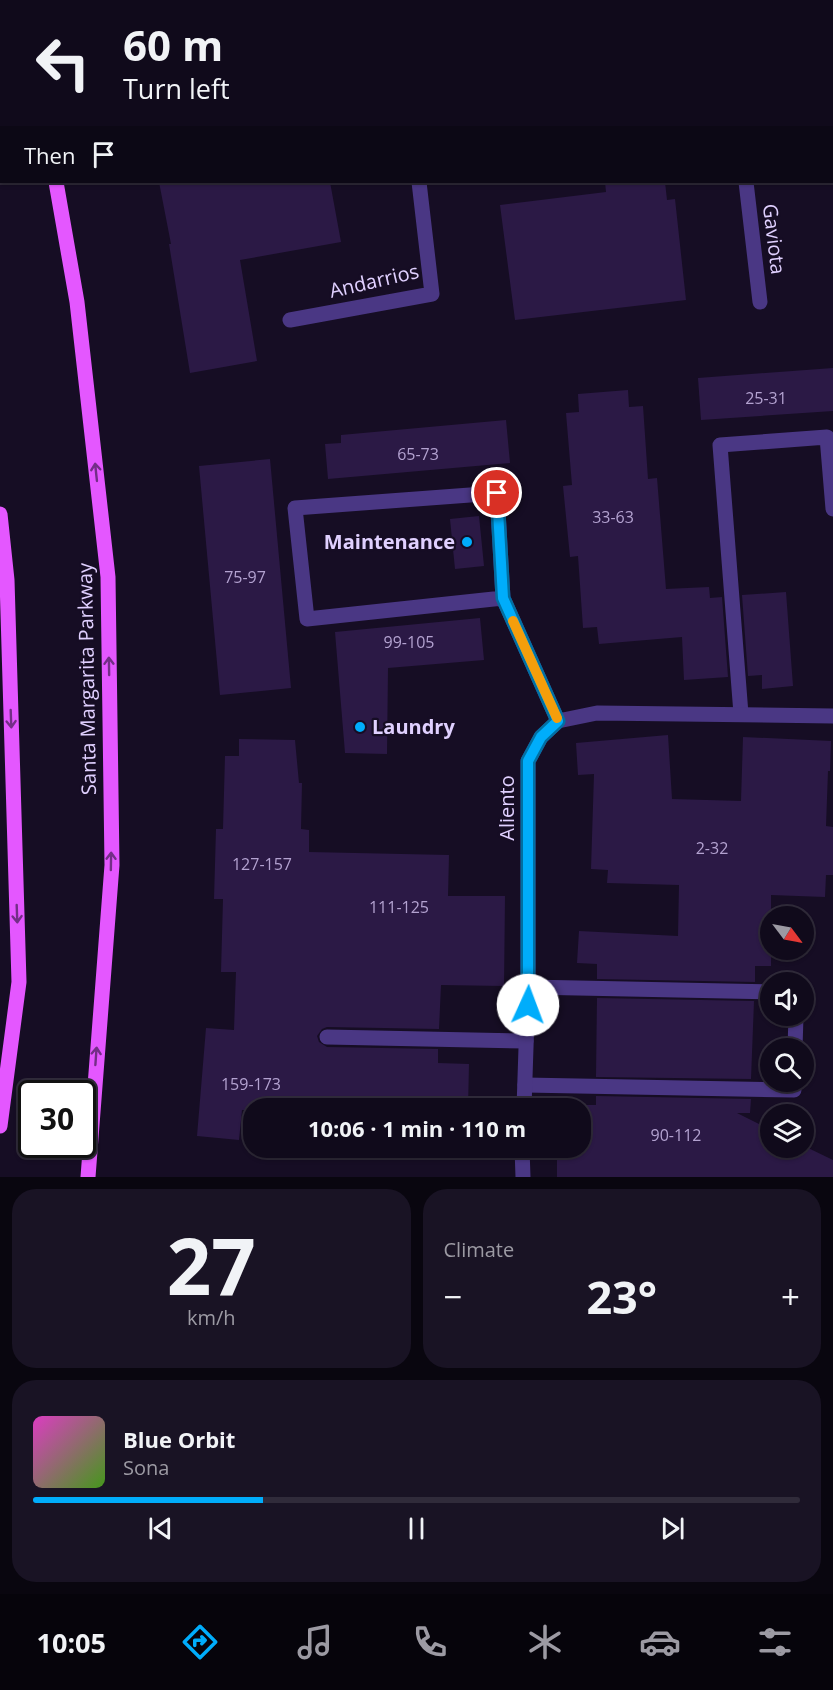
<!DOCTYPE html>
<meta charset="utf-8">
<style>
:root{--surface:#100a1b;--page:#191324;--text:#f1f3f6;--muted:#9c9aa3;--line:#302b3a;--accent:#00adfb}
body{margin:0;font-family:"Open Sans",sans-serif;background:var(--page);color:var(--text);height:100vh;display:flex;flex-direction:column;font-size:22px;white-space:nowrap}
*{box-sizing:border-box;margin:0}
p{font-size:20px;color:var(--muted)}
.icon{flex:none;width:33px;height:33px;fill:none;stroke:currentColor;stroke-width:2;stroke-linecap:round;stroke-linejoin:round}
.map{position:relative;height:1177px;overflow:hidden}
.details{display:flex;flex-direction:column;gap:12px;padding:12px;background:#09060f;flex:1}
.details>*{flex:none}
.top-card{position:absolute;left:0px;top:0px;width:834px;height:183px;box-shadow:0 2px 4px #0004,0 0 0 2px var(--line);background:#100a1b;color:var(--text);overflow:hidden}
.needle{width:39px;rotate:122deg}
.controls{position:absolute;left:760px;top:906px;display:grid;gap:12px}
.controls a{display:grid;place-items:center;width:54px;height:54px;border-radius:50%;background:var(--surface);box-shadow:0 2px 4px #0004,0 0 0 2px var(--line);font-size:30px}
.speed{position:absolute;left:18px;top:1080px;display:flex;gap:12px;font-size:30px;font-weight:700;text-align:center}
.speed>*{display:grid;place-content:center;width:78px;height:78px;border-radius:50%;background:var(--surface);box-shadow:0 2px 4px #0004,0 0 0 2px var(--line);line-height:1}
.speed .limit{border:3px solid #111;border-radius:9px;background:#fff;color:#111}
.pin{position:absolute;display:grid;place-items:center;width:51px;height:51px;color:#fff;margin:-26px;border:3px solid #fff;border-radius:50%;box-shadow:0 2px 6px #0007}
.me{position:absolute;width:66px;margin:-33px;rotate:2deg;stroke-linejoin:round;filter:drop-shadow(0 0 4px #0008)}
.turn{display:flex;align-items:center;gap:21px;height:126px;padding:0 24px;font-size:27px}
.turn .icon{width:78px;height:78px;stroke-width:2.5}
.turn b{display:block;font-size:42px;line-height:51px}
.then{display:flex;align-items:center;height:57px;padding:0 24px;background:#0003;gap:12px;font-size:22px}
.big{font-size:45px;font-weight:700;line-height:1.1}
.details .widget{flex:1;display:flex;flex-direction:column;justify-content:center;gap:9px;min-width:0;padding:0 21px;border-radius:24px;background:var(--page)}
.details .dial{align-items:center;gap:0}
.dial b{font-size:78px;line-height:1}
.song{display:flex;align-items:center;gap:18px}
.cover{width:72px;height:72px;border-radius:9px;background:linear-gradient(135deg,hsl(310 70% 55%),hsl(100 70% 35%))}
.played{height:6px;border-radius:3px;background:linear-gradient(90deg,var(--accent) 30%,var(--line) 30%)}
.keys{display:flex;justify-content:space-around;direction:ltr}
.heat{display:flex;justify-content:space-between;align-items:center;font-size:33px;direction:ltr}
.details .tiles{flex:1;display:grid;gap:12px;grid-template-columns:1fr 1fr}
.widget:last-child{grid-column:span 2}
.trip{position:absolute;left:243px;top:1098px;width:348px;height:60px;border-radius:24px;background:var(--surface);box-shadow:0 2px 4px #0004,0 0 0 2px var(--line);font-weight:700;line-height:60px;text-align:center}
.tab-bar{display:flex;height:96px;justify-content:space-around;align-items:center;background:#06040b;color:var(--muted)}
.tab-bar .icon{width:42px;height:42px}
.tab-bar .current{color:var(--accent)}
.tab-bar b{font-size:27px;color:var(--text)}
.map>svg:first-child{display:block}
.building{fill:#2b1945}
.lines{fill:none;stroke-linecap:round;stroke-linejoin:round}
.minor{stroke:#4a3784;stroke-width:15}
.major{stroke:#e457ff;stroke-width:15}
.oneway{stroke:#732e87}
.route-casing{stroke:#0070a3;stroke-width:15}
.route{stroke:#00adfb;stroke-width:10}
.slow{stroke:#f59e0b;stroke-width:10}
.poi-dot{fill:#00adfb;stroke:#160d24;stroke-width:2}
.labels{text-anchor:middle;stroke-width:4.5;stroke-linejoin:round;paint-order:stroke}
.number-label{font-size:16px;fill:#b3a2d0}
.street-label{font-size:20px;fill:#e0d0ff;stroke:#160d24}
.poi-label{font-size:20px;font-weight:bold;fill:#e0d0ff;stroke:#160d24;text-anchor:end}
</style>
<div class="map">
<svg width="833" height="1177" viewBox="0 0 833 1177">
<rect width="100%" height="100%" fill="#160d24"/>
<g class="building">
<path d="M 159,182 L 330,182 L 341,242 L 240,260 L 257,361 L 190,373 L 169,244 L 171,244 Z"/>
<path d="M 605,182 L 665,182 L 667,200 L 675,199 L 686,300 L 515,320 L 500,205 L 606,192 Z"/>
<path d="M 833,368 L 833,411 L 701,420 L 698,378 Z"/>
<path d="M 628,390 L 629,407 L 643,406 L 648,479 L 657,478 L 666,589 L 709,587 L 710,598 L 722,597 L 728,677 L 684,680 L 682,637 L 599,644 L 597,627 L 583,628 L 578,556 L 570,557 L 563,486 L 572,485 L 566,413 L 579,412 L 578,394 Z"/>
<path d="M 506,420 L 510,463 L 328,479 L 325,444 L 341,443 L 341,435 Z"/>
<path d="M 270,459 L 291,688 L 220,695 L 199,466 Z"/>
<path d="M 479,516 L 484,566 L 455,569 L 450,519 Z"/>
<path d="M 786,592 L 793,686 L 762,689 L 762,675 L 748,676 L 742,595 Z"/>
<path d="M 480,618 L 484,660 L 388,668 L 387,754 L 345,753 L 335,632 Z"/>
<path d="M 668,735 L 672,799 L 741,801 L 743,737 L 831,741 L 830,771 L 828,771 L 826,826 L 833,827 L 833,875 L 826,875 L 825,897 L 771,895 L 771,966 L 755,966 L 755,982 L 597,979 L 597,964 L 577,963 L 579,931 L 678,936 L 679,885 L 607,883 L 608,870 L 591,869 L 594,774 L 578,775 L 576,743 Z"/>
<path d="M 239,739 L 295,740 L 299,783 L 302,783 L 301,829 L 309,830 L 309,852 L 449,855 L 448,896 L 505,896 L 504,986 L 441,985 L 439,1029 L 327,1027 L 322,1029 L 317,1036 L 319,1042 L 327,1047 L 438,1049 L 438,1063 L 469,1064 L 468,1108 L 242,1110 L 239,1140 L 197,1136 L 206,1028 L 234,1030 L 236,972 L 221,972 L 223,899 L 214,899 L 216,829 L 223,829 L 225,756 L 239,756 Z"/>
<path d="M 597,998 L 754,1001 L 751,1079 L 596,1077 Z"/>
<path d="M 596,1096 L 751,1099 L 750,1113 L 737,1113 L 771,1130 L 771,1148 L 804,1146 L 833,1160 L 833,1177 L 557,1177 L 557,1148 L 580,1148 L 580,1108 L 559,1108 L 559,1105 L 596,1105 Z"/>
</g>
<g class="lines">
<g class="minor">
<path d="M 621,0 L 621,2"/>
<path d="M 724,0 L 724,2"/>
<path d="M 249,2 L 249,0"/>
<path d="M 746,182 L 760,302"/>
<path d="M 290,320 L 432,294 L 419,182"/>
<path d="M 503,598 L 307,619 L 295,508 L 497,493 L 503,598 L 558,721"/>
<path d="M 741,714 L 720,445 L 827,437 L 833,509"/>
<path d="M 528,987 L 771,992"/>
<path d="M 327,1037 L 526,1041"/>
<path d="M 795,1048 L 796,1016"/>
<path d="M 525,1085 L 794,1090 L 794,1082"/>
<path d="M 524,1108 L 528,987 L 528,761 L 541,737 L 558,721 L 597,713 L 833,716"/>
<path d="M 522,1148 L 523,1177"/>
</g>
<g class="major">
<path d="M 23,0 L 23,2"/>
<path d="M 56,182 L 77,302 L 108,577 L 112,865 L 88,1177"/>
<path d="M 0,514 L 7,580 L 19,982 L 0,1126"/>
</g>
</g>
<defs><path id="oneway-shaft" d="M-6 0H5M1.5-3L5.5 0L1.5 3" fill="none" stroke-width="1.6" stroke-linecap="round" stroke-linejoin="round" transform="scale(1.5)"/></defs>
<g class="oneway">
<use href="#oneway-shaft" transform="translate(96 472) rotate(-96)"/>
<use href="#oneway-shaft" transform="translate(109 666) rotate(-91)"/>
<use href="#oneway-shaft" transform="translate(11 719) rotate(88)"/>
<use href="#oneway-shaft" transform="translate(111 861) rotate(-89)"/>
<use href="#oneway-shaft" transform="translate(17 914) rotate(88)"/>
<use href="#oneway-shaft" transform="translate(96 1056) rotate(-86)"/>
</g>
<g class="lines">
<defs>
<path id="route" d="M 497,493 L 503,598 L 558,721 L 541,737 L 528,761 L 528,1005"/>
</defs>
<use href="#route" class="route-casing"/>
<use href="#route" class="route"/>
<path class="slow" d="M 513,621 L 557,718"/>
</g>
<g class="poi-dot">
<circle cx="467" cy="542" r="6"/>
<circle cx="360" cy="727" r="6"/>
</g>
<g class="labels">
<g class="number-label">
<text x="766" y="404">25-31</text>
<text x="418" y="460">65-73</text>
<text x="613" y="523">33-63</text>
<text x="245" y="583">75-97</text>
<text x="409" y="648">99-105</text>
<text x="712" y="854">2-32</text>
<text x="262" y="870">127-157</text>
<text x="399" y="913">111-125</text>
<text x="251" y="1090">159-173</text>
<text x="676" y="1141">90-112</text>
</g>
<g class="street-label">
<text transform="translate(774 239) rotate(83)" y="7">Gaviota</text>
<text transform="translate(374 281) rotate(-13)" y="7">Andarrios</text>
<text transform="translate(87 679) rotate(-91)" y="7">Santa Margarita Parkway</text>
<text transform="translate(507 808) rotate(-90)" y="7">Aliento</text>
</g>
<g class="poi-label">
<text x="455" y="549">Maintenance</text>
<text x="372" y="734" text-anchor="start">Laundry</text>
</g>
</g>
</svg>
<div class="controls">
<a><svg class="needle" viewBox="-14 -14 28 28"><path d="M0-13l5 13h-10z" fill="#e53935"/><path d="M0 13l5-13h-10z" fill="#9c9aa3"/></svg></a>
<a><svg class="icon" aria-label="sound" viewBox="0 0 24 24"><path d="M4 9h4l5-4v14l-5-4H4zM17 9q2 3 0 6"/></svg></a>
<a><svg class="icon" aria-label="search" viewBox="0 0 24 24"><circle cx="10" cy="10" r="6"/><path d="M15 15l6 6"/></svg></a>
<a><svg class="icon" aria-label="layers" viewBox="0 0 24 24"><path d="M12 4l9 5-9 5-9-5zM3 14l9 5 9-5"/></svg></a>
</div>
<div class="speed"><div class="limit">30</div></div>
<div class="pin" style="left:497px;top:493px;background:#d93025"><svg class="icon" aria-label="arrive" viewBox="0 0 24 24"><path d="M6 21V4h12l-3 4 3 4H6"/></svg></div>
<svg class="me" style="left:528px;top:1005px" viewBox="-20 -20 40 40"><circle r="19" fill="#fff"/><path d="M0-13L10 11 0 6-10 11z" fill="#00adfb"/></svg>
<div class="trip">10:06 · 1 min · 110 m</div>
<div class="top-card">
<div class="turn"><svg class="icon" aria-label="left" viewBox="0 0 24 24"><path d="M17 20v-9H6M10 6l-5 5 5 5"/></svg><div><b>60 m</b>Turn left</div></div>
<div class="then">Then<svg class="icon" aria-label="arrive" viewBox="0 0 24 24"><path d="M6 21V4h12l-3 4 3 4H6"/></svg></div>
</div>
</div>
<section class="details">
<div class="tiles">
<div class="widget dial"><b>27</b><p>km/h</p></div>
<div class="widget"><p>Climate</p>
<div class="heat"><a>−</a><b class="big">23°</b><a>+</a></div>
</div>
<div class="widget">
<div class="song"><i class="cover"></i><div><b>Blue Orbit</b><p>Sona</p></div></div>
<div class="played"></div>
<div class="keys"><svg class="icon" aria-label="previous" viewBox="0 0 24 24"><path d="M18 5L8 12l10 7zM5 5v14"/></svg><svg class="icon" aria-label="pause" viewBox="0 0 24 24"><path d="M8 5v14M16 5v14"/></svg><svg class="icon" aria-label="next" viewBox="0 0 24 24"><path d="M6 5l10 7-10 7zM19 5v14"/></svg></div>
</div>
</div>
</section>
<nav class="tab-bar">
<b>10:05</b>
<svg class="icon current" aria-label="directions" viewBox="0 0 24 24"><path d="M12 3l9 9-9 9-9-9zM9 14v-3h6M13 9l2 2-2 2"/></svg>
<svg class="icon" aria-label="music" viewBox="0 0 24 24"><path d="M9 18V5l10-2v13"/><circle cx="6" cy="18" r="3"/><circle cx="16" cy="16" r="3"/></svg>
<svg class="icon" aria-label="phone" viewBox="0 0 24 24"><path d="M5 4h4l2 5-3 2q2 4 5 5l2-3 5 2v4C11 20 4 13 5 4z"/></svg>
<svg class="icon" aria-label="climate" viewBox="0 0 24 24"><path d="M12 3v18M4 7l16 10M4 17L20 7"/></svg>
<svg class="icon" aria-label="car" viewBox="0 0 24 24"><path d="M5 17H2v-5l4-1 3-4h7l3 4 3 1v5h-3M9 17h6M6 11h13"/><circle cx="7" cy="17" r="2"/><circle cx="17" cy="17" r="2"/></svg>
<svg class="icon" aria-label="filters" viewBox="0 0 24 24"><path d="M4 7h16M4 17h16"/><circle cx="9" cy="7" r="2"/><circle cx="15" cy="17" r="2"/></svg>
</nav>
